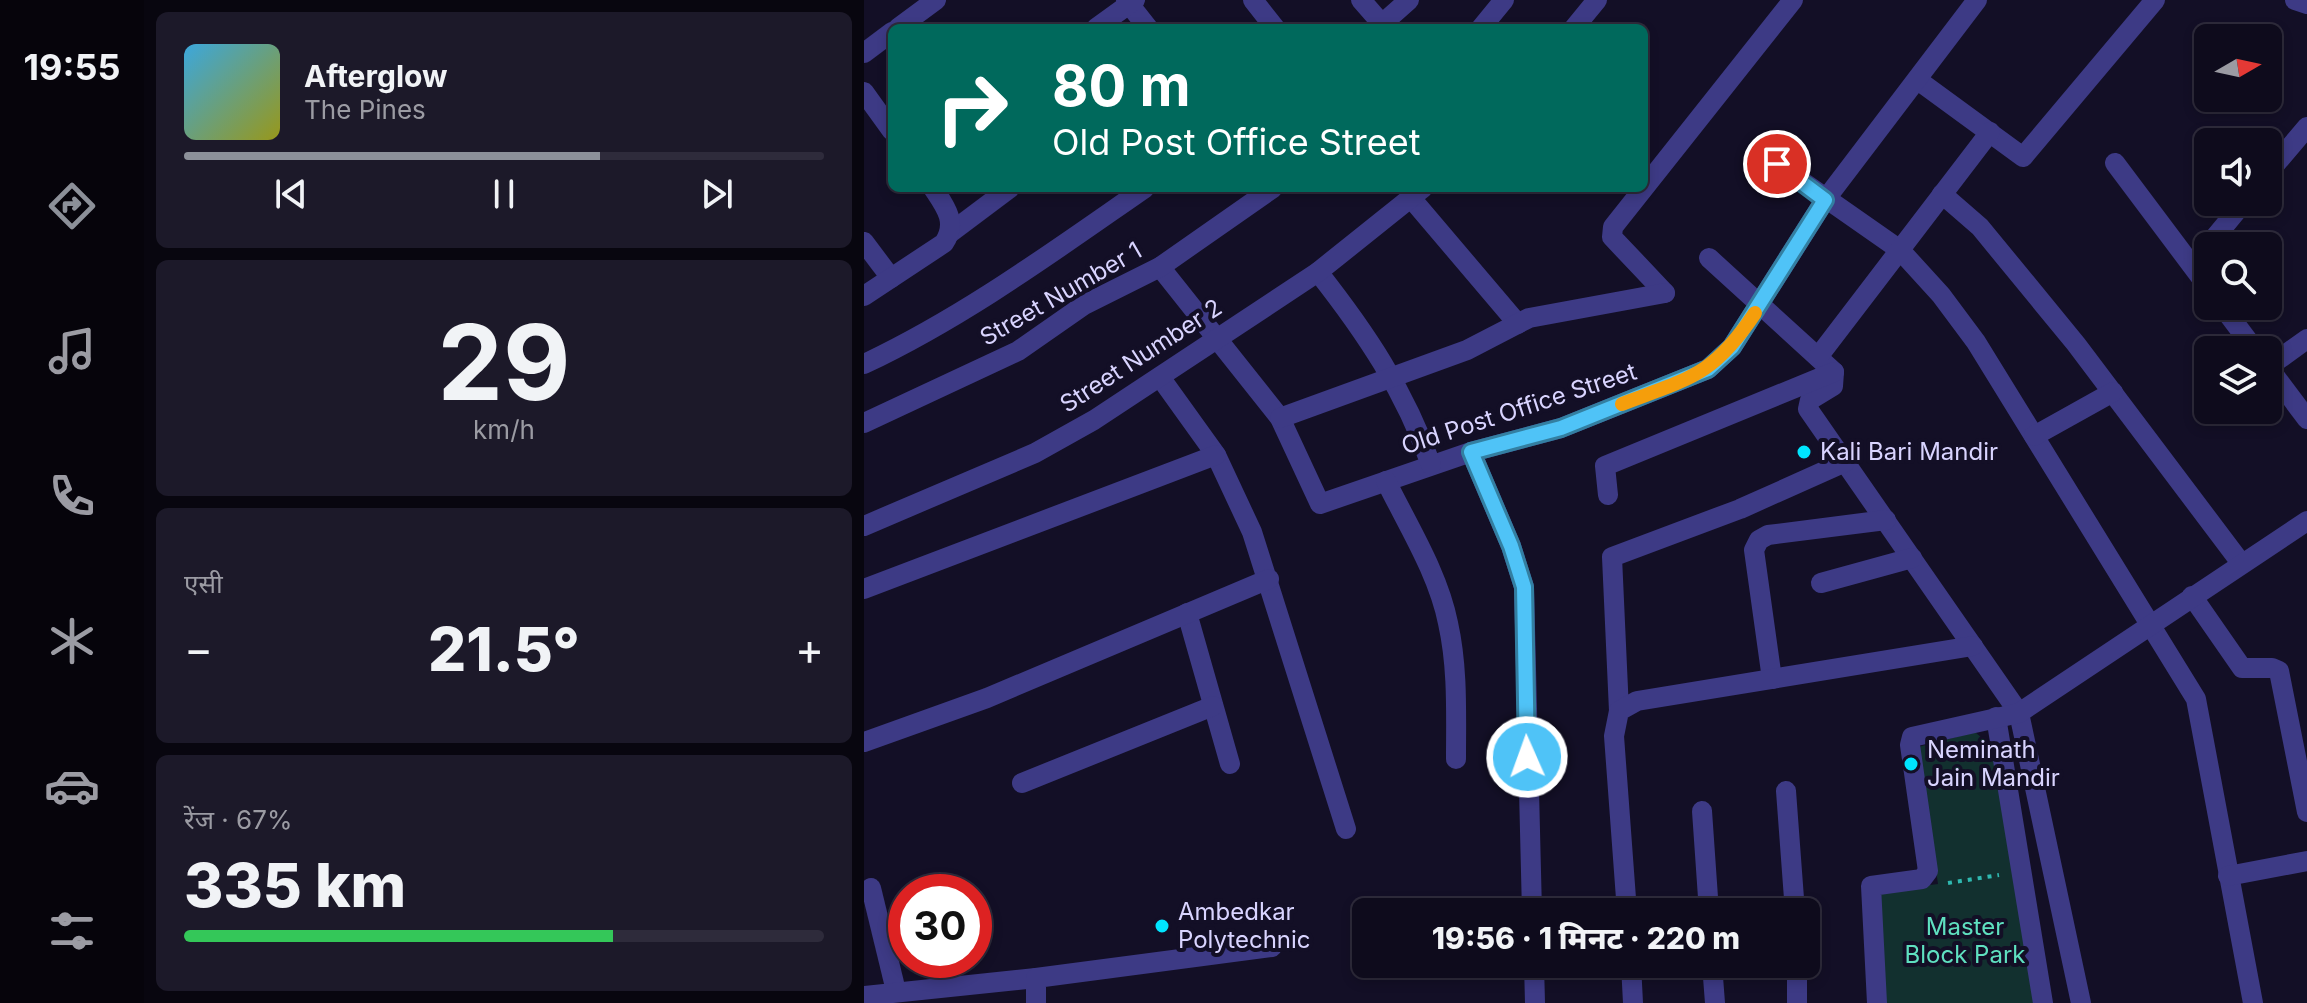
<!DOCTYPE html>
<html lang="hi">
<meta charset="utf-8">
<style>
:root{--surface:#0e0b1c;--page:#1c1929;--text:#f1f3f6;--muted:#9b9ba3;--line:#2e2b3b;--accent:#8c9099}
body{margin:0;font-family:Inter,"Noto Sans Devanagari",sans-serif;background:var(--page);color:var(--text);height:100vh;display:flex;flex-direction:column;font-size:30px;white-space:nowrap}
*{box-sizing:border-box;margin:0}
p{font-size:26px;color:var(--muted)}
.icon{flex:none;width:44px;height:44px;fill:none;stroke:currentColor;stroke-width:2;stroke-linecap:round;stroke-linejoin:round}
.map{position:relative;flex:1;overflow:hidden}
.drawer{display:flex;flex-direction:column;gap:12px;padding:12px;background:#08060f;width:720px}
.drawer>*{flex:none}
.guide{position:absolute;left:24px;top:24px;width:760px;height:168px;border-radius:12px;box-shadow:0 4px 12px #0003,0 0 0 2px var(--line);background:#00695c;color:#fff;overflow:hidden}
.needle{width:52px;rotate:81deg}
.tools{position:absolute;left:1330px;top:24px;display:grid;gap:16px}
.tools a{display:grid;place-items:center;width:88px;height:88px;border-radius:12px;background:var(--surface);box-shadow:0 4px 12px #0003,0 0 0 2px var(--line);font-size:40px}
.speed{position:absolute;left:24px;top:874px;display:flex;gap:16px;font-size:40px;font-weight:700;text-align:center}
.speed>*{display:grid;place-content:center;width:104px;height:104px;border-radius:50%;background:var(--surface);box-shadow:0 4px 12px #0003,0 0 0 2px var(--line);line-height:1}
.speed .limit{border:12px solid #d22;background:#fff;color:#111}
.pin{position:absolute;display:grid;place-items:center;width:68px;height:68px;color:#fff;margin:-34px;border:4px solid #fff;border-radius:50%;box-shadow:0 2px 8px #0007}
.me{position:absolute;width:88px;margin:-44px;rotate:358deg;stroke-linejoin:round;filter:drop-shadow(0 0 6px #0008)}
.turn{display:flex;align-items:center;gap:28px;height:168px;padding:0 32px;font-size:36px}
.turn .icon{width:104px;height:104px;stroke-width:2.5}
.turn b{display:block;font-size:56px;line-height:68px}
.big{font-size:60px;font-weight:800;line-height:1.1}
.drawer .widget{flex:1;display:flex;flex-direction:column;justify-content:center;gap:12px;min-width:0;padding:0 28px;border-radius:12px;background:var(--page)}
.drawer .dial{align-items:center;gap:0}
.dial b{font-size:104px;line-height:1}
.song{display:flex;align-items:center;gap:24px}
.cover{width:96px;height:96px;border-radius:12px;background:linear-gradient(135deg,hsl(200 70% 55%),hsl(60 70% 35%))}
.played{height:8px;border-radius:4px;background:linear-gradient(90deg,var(--accent) 65%,var(--line) 65%)}
.keys{display:flex;justify-content:space-around;direction:ltr}
.heat{display:flex;justify-content:space-between;align-items:center;font-size:44px;direction:ltr}
.charge{height:12px;border-radius:6px;background:linear-gradient(90deg,#34c759 67%,var(--line) 0)}
.trip{position:absolute;left:488px;top:898px;width:468px;height:80px;border-radius:12px;background:var(--surface);box-shadow:0 4px 12px #0003,0 0 0 2px var(--line);font-weight:800;line-height:80px;text-align:center}
main{display:flex;flex:1;min-height:0}
.dock{display:flex;flex-direction:column;width:144px;justify-content:space-around;align-items:center;background:#06040b;color:var(--muted)}
.dock .icon{width:56px;height:56px}
.dock .on{color:var(--accent)}
.dock b{font-size:36px;color:var(--text)}
.map>svg:first-child{display:block}
.green{fill:#12302f}
.lines{fill:none;stroke-linecap:round;stroke-linejoin:round}
.path{stroke:#2fb8b0;stroke-width:4;stroke-dasharray:4 6;stroke-linecap:butt}
.minor{stroke:#3d3a85;stroke-width:20}
.route-casing{stroke:#337fa1;stroke-width:20}
.route{stroke:#4fc3f7;stroke-width:14}
.slow{stroke:#f59e0b;stroke-width:14}
.poi-dot{fill:#00e5ff;stroke:#130f26;stroke-width:3}
.labels{text-anchor:middle;stroke-width:8;stroke-linejoin:round;paint-order:stroke}
.street-label{font-size:24px;fill:#d9d4ff;stroke:#130f26}
.poi-label{font-size:24px;fill:#d9d4ff;stroke:#130f26;text-anchor:start}
.park-label{font-size:24px;fill:#5fe0c0;stroke:#130f26}
</style>
<main>
<nav class="dock">
<b>19:55</b>
<svg class="icon on" aria-label="directions" viewBox="0 0 24 24"><path d="M12 3l9 9-9 9-9-9zM9 14v-3h6M13 9l2 2-2 2"/></svg>
<svg class="icon" aria-label="music" viewBox="0 0 24 24"><path d="M9 18V5l10-2v13"/><circle cx="6" cy="18" r="3"/><circle cx="16" cy="16" r="3"/></svg>
<svg class="icon" aria-label="phone" viewBox="0 0 24 24"><path d="M5 4h4l2 5-3 2q2 4 5 5l2-3 5 2v4C11 20 4 13 5 4z"/></svg>
<svg class="icon" aria-label="climate" viewBox="0 0 24 24"><path d="M12 3v18M4 7l16 10M4 17L20 7"/></svg>
<svg class="icon" aria-label="car" viewBox="0 0 24 24"><path d="M5 17H2v-5l4-1 3-4h7l3 4 3 1v5h-3M9 17h6M6 11h13"/><circle cx="7" cy="17" r="2"/><circle cx="17" cy="17" r="2"/></svg>
<svg class="icon" aria-label="filters" viewBox="0 0 24 24"><path d="M4 7h16M4 17h16"/><circle cx="9" cy="7" r="2"/><circle cx="15" cy="17" r="2"/></svg>
</nav>
<section class="drawer">
<div class="widget">
<div class="song"><i class="cover"></i><div><b>Afterglow</b><p>The Pines</p></div></div>
<div class="played"></div>
<div class="keys"><svg class="icon" aria-label="previous" viewBox="0 0 24 24"><path d="M18 5L8 12l10 7zM5 5v14"/></svg><svg class="icon" aria-label="pause" viewBox="0 0 24 24"><path d="M8 5v14M16 5v14"/></svg><svg class="icon" aria-label="next" viewBox="0 0 24 24"><path d="M6 5l10 7-10 7zM19 5v14"/></svg></div>
</div>
<div class="widget dial"><b>29</b><p>km/h</p></div>
<div class="widget"><p>एसी</p>
<div class="heat"><a>−</a><b class="big">21.5°</b><a>+</a></div>
</div>
<div class="widget"><p>रेंज · 67%</p><b class="big">335 km</b><div class="charge"></div></div>
</section>
<div class="map">
<svg width="1443" height="1003" viewBox="0 0 1443 1003">
<rect width="100%" height="100%" fill="#130f26"/>
<path class="green" d="M 1111,732 L 1132,750 L 1173,1003 L 1020,1003 L 1014,892 L 1074,884 L 1054,747 Z"/>
<g class="lines">
<path class="path" d="M 1084,883 L 1135,875"/>
<g class="minor">
<path d="M 262,0 L 284,28"/>
<path d="M 389,0 L 411,28"/>
<path d="M 497,0 L 518,24 L 545,0"/>
<path d="M 1431,0 L 1443,4"/>
<path d="M 34,28 L 72,0"/>
<path d="M 232,28 L 271,0"/>
<path d="M 617,28 L 640,0"/>
<path d="M 710,28 L 733,0"/>
<path d="M 0,53 L 28,32"/>
<path d="M 1055,81 L 1159,157 L 1291,0"/>
<path d="M 0,92 L 28,131"/>
<path d="M 1251,163 L 1344,287"/>
<path d="M 913,164 L 1036,250 L 1077,295 L 1112,342 L 1332,699 L 1389,1003"/>
<path d="M 1404,173 L 1443,127"/>
<path d="M 1078,194 L 1116,227 L 1212,344 L 1377,563"/>
<path d="M 547,198 L 654,324"/>
<path d="M 86,233 L 146,188"/>
<path d="M 0,242 L 27,278"/>
<path d="M 845,258 L 970,372 L 969,386 L 946,400 L 944,409 L 1155,713 L 1217,1003"/>
<path d="M 1328,265 L 1380,202"/>
<path d="M 296,267 L 416,418 L 456,504 L 607,452 L 697,428 L 844,369 L 868,347 L 961,200 L 1113,0"/>
<path d="M 454,272 C 502,333 541,391 567,465"/>
<path d="M 801,293 L 748,237 L 749,227 L 929,0"/>
<path d="M 0,296 L 80,243 C 94,222 81,206 69,188"/>
<path d="M 1358,306 L 1391,350"/>
<path d="M 954,357 L 1126,132"/>
<path d="M 0,364 C 100,317 190,251 281,188"/>
<path d="M 1404,367 L 1443,419"/>
<path d="M 1404,367 L 1443,339"/>
<path d="M 296,377 L 352,455 L 388,532 L 482,829"/>
<path d="M 416,418 L 603,350 L 665,318 L 801,293"/>
<path d="M 0,423 L 154,351 L 220,305 L 296,267 L 409,188"/>
<path d="M 1170,436 L 1249,392"/>
<path d="M 607,452 L 647,546 L 660,587 L 668,912"/>
<path d="M 522,481 C 544,526 574,573 584,623 C 594,668 592,713 592,759"/>
<path d="M 744,495 L 741,466 L 970,372"/>
<path d="M 0,526 L 171,453 L 230,420 L 454,272 L 559,188"/>
<path d="M 957,583 L 1048,558"/>
<path d="M 0,589 L 352,455"/>
<path d="M 1328,596 L 1378,668 L 1408,668 L 1415,671 L 1443,812"/>
<path d="M 323,613 L 366,764"/>
<path d="M 908,679 L 890,550 L 895,540 L 904,535 L 1022,520"/>
<path d="M 755,711 L 748,557 L 876,509 L 981,462"/>
<path d="M 1132,717 L 1179,1003"/>
<path d="M 0,742 L 123,698 L 405,579"/>
<path d="M 158,783 L 349,706"/>
<path d="M 922,791 L 931,912"/>
<path d="M 838,811 L 845,912"/>
<path d="M 1364,876 L 1443,861"/>
<path d="M 7,888 L 32,991"/>
<path d="M 763,912 L 750,736 L 755,711 L 773,701 L 1109,646"/>
<path d="M 670,964 L 671,1003"/>
<path d="M 767,964 L 769,1003"/>
<path d="M 848,964 L 851,1003"/>
<path d="M 933,964 L 933,1003"/>
<path d="M 0,996 L 172,978"/>
<path d="M 172,1003 L 172,978 L 408,947"/>
<path d="M 1013,1003 L 1007,886 L 1058,879 L 1064,871 L 1046,745 L 1048,737 L 1155,713 L 1443,521"/>
</g>
</g>
<g class="lines">
<defs>
<path id="route" d="M 663,757 L 660,587 L 647,546 L 607,452 L 697,428 L 844,369 L 868,347 L 961,200 L 913,164"/>
</defs>
<use href="#route" class="route-casing"/>
<use href="#route" class="route"/>
<path class="slow" d="M 758,404 C 826,378 849,376 891,313"/>
</g>
<g class="poi-dot">
<circle cx="940" cy="452" r="8"/>
<circle cx="1047" cy="764" r="8"/>
<circle cx="298" cy="926" r="8"/>
</g>
<g class="labels">
<g class="street-label">
<text transform="translate(197 294) rotate(-30)" y="8">Street Number 1</text>
<text transform="translate(277 356) rotate(-33)" y="8">Street Number 2</text>
<text transform="translate(655 409) rotate(-18)" y="8">Old Post Office Street</text>
</g>
<g class="poi-label">
<text x="956" y="460">Kali Bari Mandir</text>
<text x="1063" y="758">Neminath<tspan x="1063" dy="28">Jain Mandir</tspan></text>
<text x="314" y="920">Ambedkar<tspan x="314" dy="28">Polytechnic</tspan></text>
</g>
<g class="park-label">
<text x="1101" y="935">Master<tspan x="1101" dy="28">Block Park</tspan></text>
</g>
</g>
</svg>
<div class="tools">
<a><svg class="needle" viewBox="-14 -14 28 28"><path d="M0-13l5 13h-10z" fill="#e53935"/><path d="M0 13l5-13h-10z" fill="#9b9ba3"/></svg></a>
<a><svg class="icon" aria-label="sound" viewBox="0 0 24 24"><path d="M4 9h4l5-4v14l-5-4H4zM17 9q2 3 0 6"/></svg></a>
<a><svg class="icon" aria-label="search" viewBox="0 0 24 24"><circle cx="10" cy="10" r="6"/><path d="M15 15l6 6"/></svg></a>
<a><svg class="icon" aria-label="layers" viewBox="0 0 24 24"><path d="M12 4l9 5-9 5-9-5zM3 14l9 5 9-5"/></svg></a>
</div>
<div class="speed"><div class="limit">30</div></div>
<div class="pin" style="left:913px;top:164px;background:#d93025"><svg class="icon" aria-label="arrive" viewBox="0 0 24 24"><path d="M6 21V4h12l-3 4 3 4H6"/></svg></div>
<svg class="me" style="left:663px;top:757px" viewBox="-20 -20 40 40"><circle r="17" fill="#4fc3f7" stroke="#fff" stroke-width="3"/><path d="M0-11L8 9 0 5-8 9z" fill="#fff"/></svg>
<div class="trip">19:56 · 1 मिनट · 220 m</div>
<div class="guide">
<div class="turn"><svg class="icon" aria-label="right" viewBox="0 0 24 24"><path d="M7 20v-9h11M14 6l5 5-5 5"/></svg><div><b>80 m</b>Old Post Office Street</div></div>
</div>
</div>
</main>
